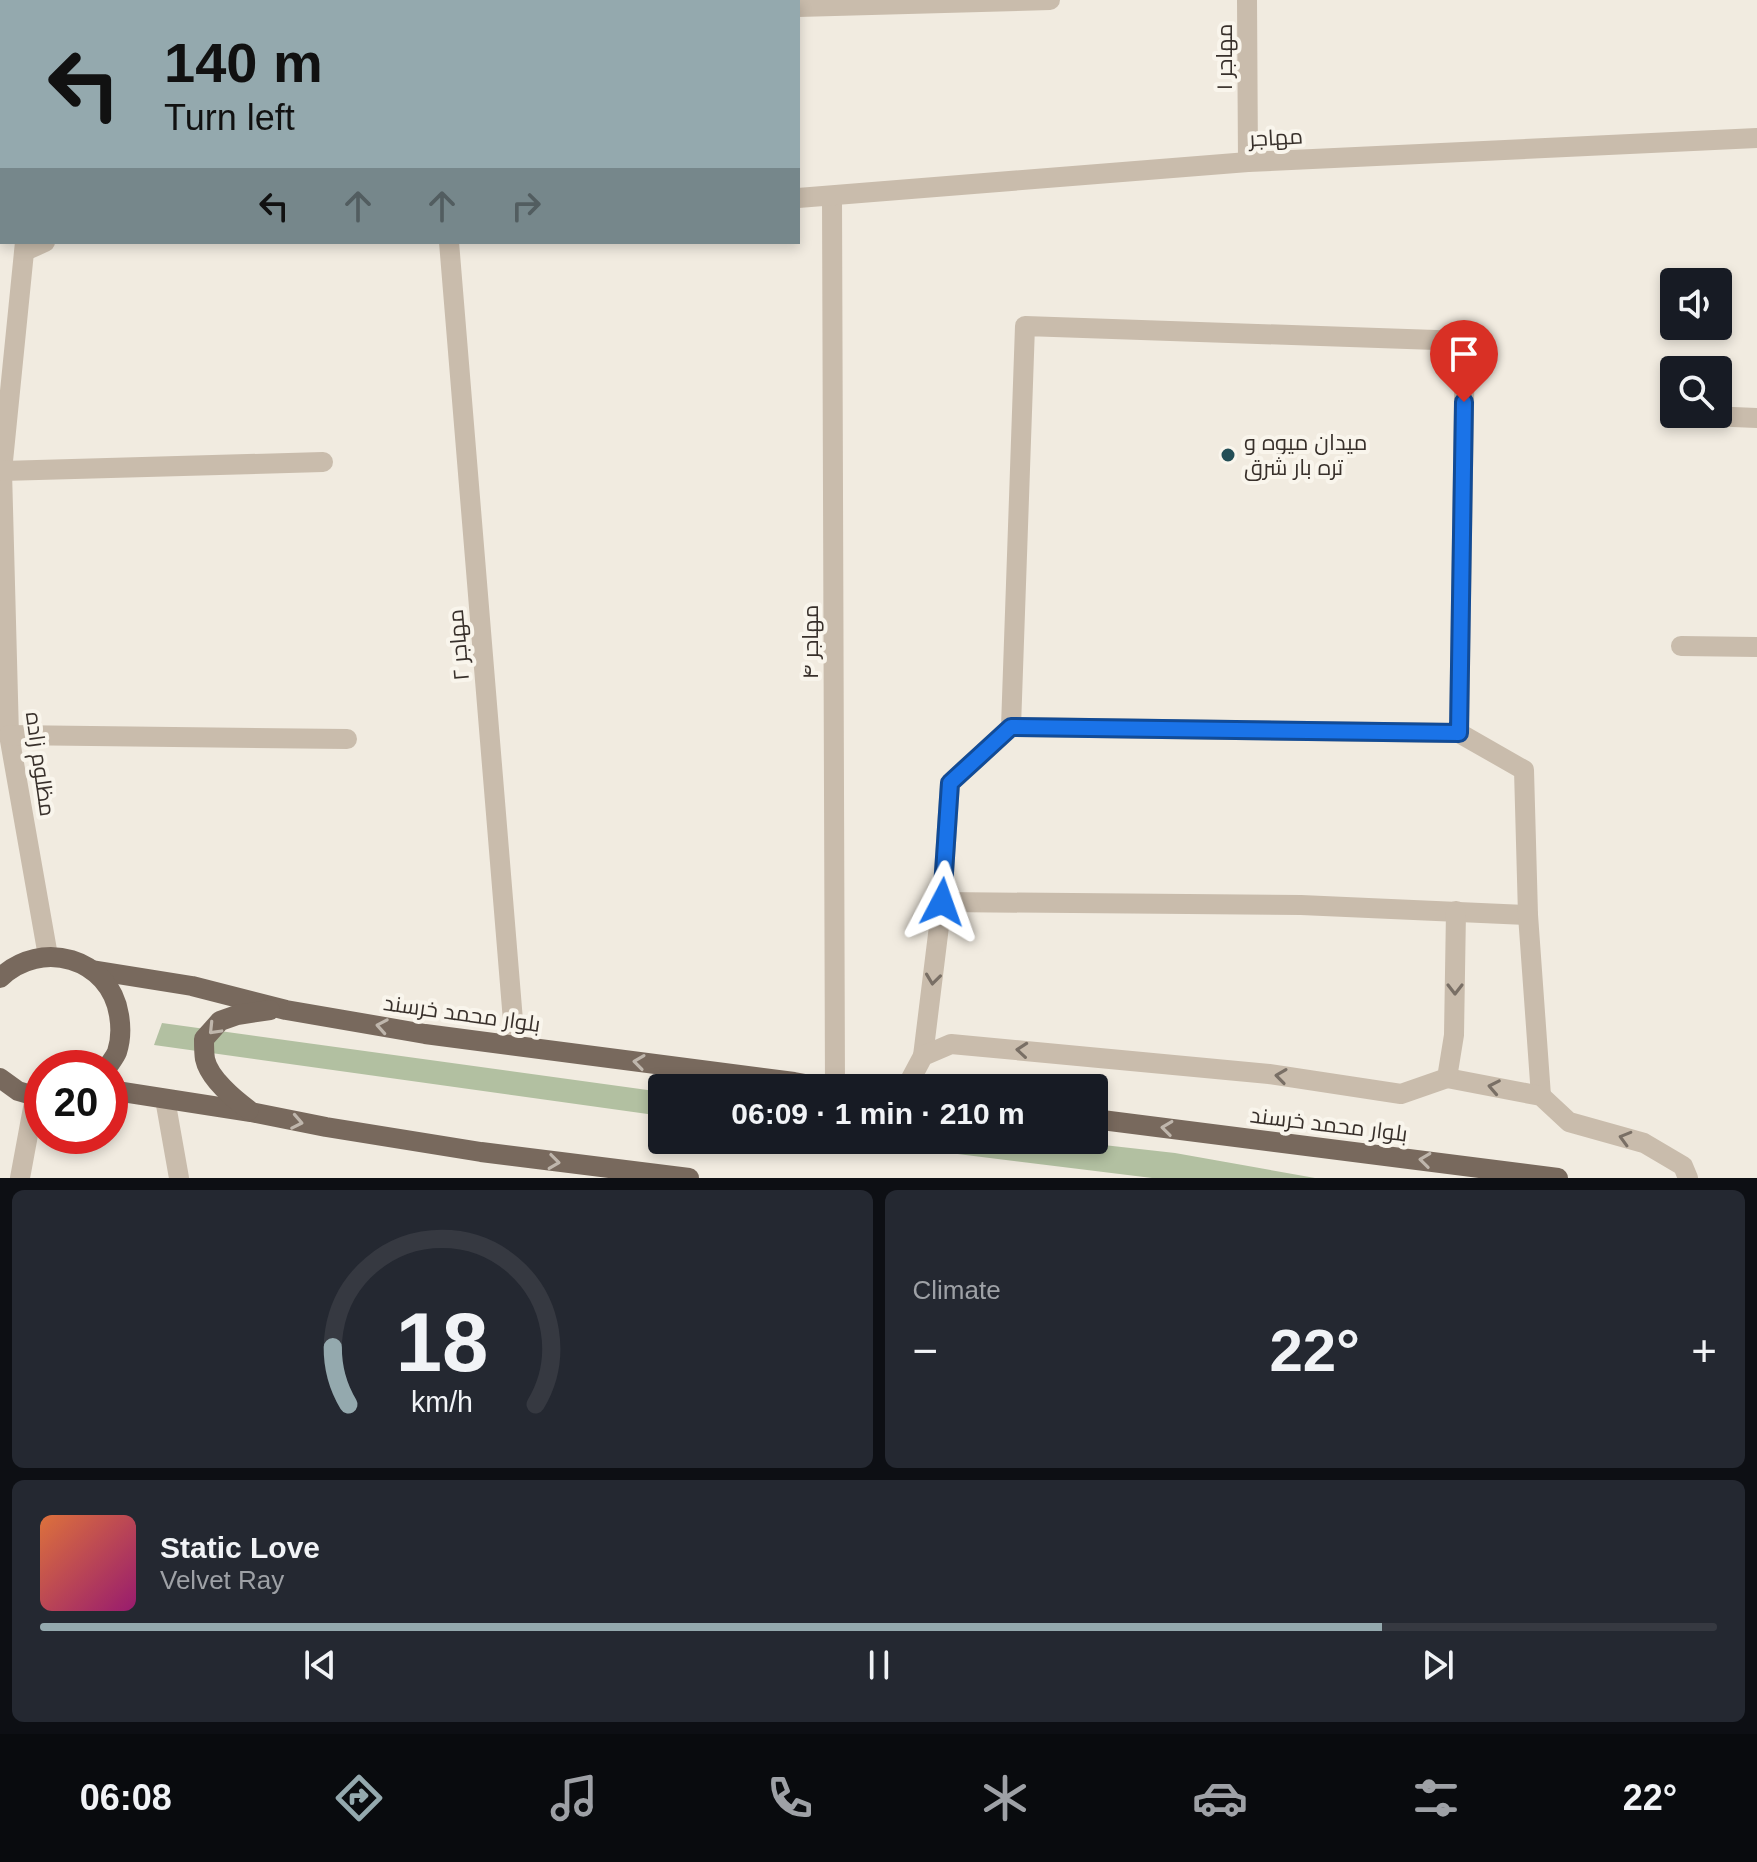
<!DOCTYPE html>
<meta charset="utf-8">
<style>
:root{--surface:#171b24;--page:#242831;--text:#f1f3f6;--muted:#9ea1a6;--line:#363941;--accent:#94a9ae}
body{margin:0;font-family:Helvetica,Cairo,sans-serif;background:var(--page);color:var(--text);height:100vh;display:flex;flex-direction:column;font-size:30px;white-space:nowrap}
*{box-sizing:border-box;margin:0}
p{font-size:26px;color:var(--muted)}
.icon{flex:none;width:44px;height:44px;fill:none;stroke:currentColor;stroke-width:2;stroke-linecap:round;stroke-linejoin:round}
.map{position:relative;height:1178px;overflow:hidden}
.side{display:flex;flex-direction:column;gap:12px;padding:12px;background:#0d0f14;flex:1}
.side>*{flex:none}
.banner{position:absolute;left:0px;top:0px;width:800px;height:244px;box-shadow:0 4px 12px #0003;background:#94a9ae;color:#111;overflow:hidden}
.controls{position:absolute;left:1660px;top:268px;display:grid;gap:16px}
.controls a{display:grid;place-items:center;width:72px;height:72px;border-radius:8px;background:var(--surface);box-shadow:0 4px 12px #0003;font-size:40px}
.speed{position:absolute;left:24px;top:1050px;display:flex;gap:16px;font-size:40px;font-weight:700;text-align:center}
.speed>*{display:grid;place-content:center;width:104px;height:104px;border-radius:50%;background:var(--surface);box-shadow:0 4px 12px #0003;line-height:1}
.speed .limit{border:12px solid #d22;background:#fff;color:#111}
.pin{position:absolute;display:grid;place-items:center;width:68px;height:68px;color:#fff;margin:-82px -34px;border-radius:50% 50% 50% 0;rotate:-45deg;box-shadow:0 0 8px #0007}
.pin .icon{rotate:45deg}
.me{position:absolute;width:88px;margin:-44px;rotate:4deg;stroke-linejoin:round;filter:drop-shadow(0 0 6px #0008)}
.turn{display:flex;align-items:center;gap:28px;height:168px;padding:0 32px;font-size:36px}
.turn .icon{width:104px;height:104px;stroke-width:2.5}
.turn b{display:block;font-size:56px;line-height:68px}
.lanes{display:flex;align-items:center;height:76px;padding:0 32px;background:#0003;justify-content:center;gap:40px;direction:ltr}
.lanes .off{opacity:.35}
.big{font-size:60px;font-weight:700;line-height:1.1}
.side .card{flex:1;display:flex;flex-direction:column;justify-content:center;gap:12px;min-width:0;padding:0 28px;border-radius:12px;background:var(--page)}
.side .dial{align-items:center;gap:0}
.dial svg{height:208px;overflow:visible;fill:none;stroke:var(--line);stroke-width:7;stroke-linecap:round;text-anchor:middle}
.dial text{fill:var(--text);stroke:none}
.song{display:flex;align-items:center;gap:24px}
.cover{width:96px;height:96px;border-radius:12px;background:linear-gradient(135deg,hsl(20 70% 55%),hsl(320 70% 35%))}
.played{height:8px;border-radius:4px;background:linear-gradient(90deg,var(--accent) 80%,var(--line) 80%)}
.keys{display:flex;justify-content:space-around;direction:ltr}
.heat{display:flex;justify-content:space-between;align-items:center;font-size:44px;direction:ltr}
.side .tiles{flex:1;display:grid;gap:12px;grid-template-columns:1fr 1fr}
.card:last-child{grid-column:span 2}
.trip{position:absolute;left:648px;top:1074px;width:460px;height:80px;border-radius:8px;background:var(--surface);box-shadow:0 4px 12px #0003;font-weight:700;line-height:80px;text-align:center}
.dock{display:flex;height:128px;justify-content:space-around;align-items:center;background:#090b0e;color:var(--muted)}
.dock .icon{width:56px;height:56px}
.dock .active{color:var(--accent)}
.dock b{font-size:36px;color:var(--text)}
.map>svg:first-child{display:block}
.green{fill:#b2c0a1}
.lines{fill:none;stroke-linecap:round;stroke-linejoin:round}
.minor{stroke:#c9bcac;stroke-width:20}
.major{stroke:#78695d;stroke-width:20}
.oneway{stroke:#796f65}
.oneway2{stroke:#bfb6ac}
.route-casing{stroke:#114b97;stroke-width:20}
.route{stroke:#1a73e8;stroke-width:14}
.poi-dot{fill:#234e56;stroke:#f9f5ec;stroke-width:3}
.labels{text-anchor:middle;stroke-width:8;stroke-linejoin:round;paint-order:stroke}
.street-label{font-size:22px;fill:#38302b;stroke:#f9f5ec}
.poi-label{font-size:22px;fill:#38302b;stroke:#f9f5ec;text-anchor:start}
</style>
<div class="map">
<svg width="1757" height="1178" viewBox="0 0 1757 1178">
<rect width="100%" height="100%" fill="#f1ebe0"/>
<g class="green">
<path d="M 162,1023 L 662,1092 L 662,1116 L 154,1045 Z"/>
<path d="M 845,1140 L 1059,1140 L 1175,1153 L 1315,1178 L 1152,1178 Z"/>
</g>
<g class="lines">
<g class="minor">
<path d="M 1247,0 L 1248,162"/>
<path d="M 276,2 L 277,0"/>
<path d="M 798,7 L 1050,0"/>
<path d="M 0,21 L 2,34"/>
<path d="M 832,196 L 835,1088"/>
<path d="M 798,198 L 1248,162 L 1757,138"/>
<path d="M 25,242 L 2,471 L 9,735 L 48,956"/>
<path d="M 449,242 L 515,1045"/>
<path d="M 25,251 L 45,242"/>
<path d="M 1709,416 L 1757,418"/>
<path d="M 2,471 L 323,462"/>
<path d="M 1681,646 L 1757,647"/>
<path d="M 1011,727 L 1459,733"/>
<path d="M 9,735 L 347,739"/>
<path d="M 942,902 L 1301,905 L 1528,915"/>
<path d="M 923,1056 L 942,902 L 950,783 L 1011,727 L 1025,326 L 1465,341 L 1459,733 L 1524,770 L 1528,915 L 1541,1096"/>
<path d="M 1447,1078 L 1541,1096 L 1569,1122 L 1644,1143 L 1683,1166 L 1688,1178"/>
<path d="M 906,1088 L 923,1056 L 951,1044 L 1269,1074 L 1401,1094 L 1447,1078 L 1454,1035 L 1456,911"/>
<path d="M 165,1099 L 179,1178"/>
<path d="M 20,1178 L 35,1097"/>
</g>
<g class="major">
<path d="M 92,970 L 192,986 L 286,1010 L 425,1034 L 794,1082 L 827,1088"/>
<path d="M 0,978 C 41,938 110,958 119,1015 C 121,1027 121,1040 117,1052 C 115,1057 110,1063 107,1068"/>
<path d="M 0,1078 L 18,1091 L 42,1098"/>
<path d="M 110,1090 L 251,1112 L 326,1127 L 481,1152 L 689,1178"/>
<path d="M 249,1110 C 234,1099 209,1078 205,1059 C 204,1053 204,1045 204,1039 L 220,1021 L 237,1015 L 270,1010"/>
<path d="M 1094,1119 L 1558,1178"/>
</g>
</g>
<defs><path id="oneway-chevron" d="M-2-3.5L2.5 0L-2 3.5" fill="none" stroke-width="1.6" stroke-linecap="round" stroke-linejoin="round" transform="scale(2)"/></defs>
<g class="oneway">
<use href="#oneway-chevron" transform="translate(933 979) rotate(97)"/>
<use href="#oneway-chevron" transform="translate(1455 989) rotate(90)"/>
<use href="#oneway-chevron" transform="translate(1022 1050) rotate(-175)"/>
<use href="#oneway-chevron" transform="translate(1281 1076) rotate(-172)"/>
<use href="#oneway-chevron" transform="translate(1494 1087) rotate(-169)"/>
<use href="#oneway-chevron" transform="translate(1625 1138) rotate(-164)"/>
</g>
<g class="oneway2">
<use href="#oneway-chevron" transform="translate(382 1026) rotate(-170)"/>
<use href="#oneway-chevron" transform="translate(214 1029) rotate(134)"/>
<use href="#oneway-chevron" transform="translate(639 1062) rotate(-172)"/>
<use href="#oneway-chevron" transform="translate(297 1122) rotate(11)"/>
<use href="#oneway-chevron" transform="translate(1167 1128) rotate(-173)"/>
<use href="#oneway-chevron" transform="translate(1425 1160) rotate(-173)"/>
<use href="#oneway-chevron" transform="translate(554 1162) rotate(7)"/>
</g>
<g class="lines">
<defs>
<path id="route" d="M 942,902 L 950,783 L 1011,727 L 1459,733 L 1464,402"/>
</defs>
<use href="#route" class="route-casing"/>
<use href="#route" class="route"/>
</g>
<circle class="poi-dot" cx="1228" cy="455" r="8"/>
<g class="labels">
<g class="street-label">
<text transform="translate(1224 57) rotate(-90)" y="8">مهاجر ۱</text>
<text transform="translate(1276 137) rotate(-3)" y="8">مهاجر</text>
<text transform="translate(810 642) rotate(-90)" y="8">مهاجر ۴</text>
<text transform="translate(458 645) rotate(-95)" y="8">مهاجر ۲</text>
<text transform="translate(41 764) rotate(82)" y="8">مظلوم زاده</text>
<text transform="translate(462 1013) rotate(8)" y="8">بلوار محمد خرسند</text>
<text transform="translate(1329 1124) rotate(7)" y="8">بلوار محمد خرسند</text>
</g>
<g class="poi-label">
<text x="1244" y="450">میدان میوه و<tspan x="1244" dy="25">تره بار شرق</tspan></text>
</g>
</g>
</svg>
<div class="controls">
<a><svg class="icon" aria-label="sound" viewBox="0 0 24 24"><path d="M4 9h4l5-4v14l-5-4H4zM17 9q2 3 0 6"/></svg></a>
<a><svg class="icon" aria-label="search" viewBox="0 0 24 24"><circle cx="10" cy="10" r="6"/><path d="M15 15l6 6"/></svg></a>
</div>
<div class="speed"><div class="limit">20</div></div>
<div class="pin" style="left:1464px;top:402px;background:#d93025"><svg class="icon" aria-label="arrive" viewBox="0 0 24 24"><path d="M6 21V4h12l-3 4 3 4H6"/></svg></div>
<svg class="me" style="left:942px;top:902px" viewBox="-20 -20 40 40"><path d="M0-17L14 15 0 8-14 15z" fill="#1a73e8" stroke="#fff" stroke-width="4"/></svg>
<div class="trip">06:09 · 1 min · 210 m</div>
<div class="banner">
<div class="turn"><svg class="icon" aria-label="left" viewBox="0 0 24 24"><path d="M17 20v-9H6M10 6l-5 5 5 5"/></svg><div><b>140 m</b>Turn left</div></div>
<div class="lanes"><svg class="icon" aria-label="left" viewBox="0 0 24 24"><path d="M17 20v-9H6M10 6l-5 5 5 5"/></svg><svg class="icon off" aria-label="ahead" viewBox="0 0 24 24"><path d="M12 20V5M6 11l6-6 6 6"/></svg><svg class="icon off" aria-label="ahead" viewBox="0 0 24 24"><path d="M12 20V5M6 11l6-6 6 6"/></svg><svg class="icon off" aria-label="right" viewBox="0 0 24 24"><path d="M7 20v-9h11M14 6l5 5-5 5"/></svg></div>
</div>
</div>
<section class="side">
<div class="tiles">
<div class="card dial"><svg viewBox="0 0 100 80">
<path d="M14 69A42 42 0 1 1 86 69"/>
<path d="M14 69A42 42 0 0 1 8 47" stroke="#94a9ae"/>
<text x="50" y="56" font-size="32" font-weight="700">18</text>
<text x="50" y="72" font-size="11">km/h</text>
</svg></div>
<div class="card"><p>Climate</p>
<div class="heat"><a>−</a><b class="big">22°</b><a>+</a></div>
</div>
<div class="card">
<div class="song"><i class="cover"></i><div><b>Static Love</b><p>Velvet Ray</p></div></div>
<div class="played"></div>
<div class="keys"><svg class="icon" aria-label="previous" viewBox="0 0 24 24"><path d="M18 5L8 12l10 7zM5 5v14"/></svg><svg class="icon" aria-label="pause" viewBox="0 0 24 24"><path d="M8 5v14M16 5v14"/></svg><svg class="icon" aria-label="next" viewBox="0 0 24 24"><path d="M6 5l10 7-10 7zM19 5v14"/></svg></div>
</div>
</div>
</section>
<nav class="dock">
<b>06:08</b>
<svg class="icon active" aria-label="directions" viewBox="0 0 24 24"><path d="M12 3l9 9-9 9-9-9zM9 14v-3h6M13 9l2 2-2 2"/></svg>
<svg class="icon" aria-label="music" viewBox="0 0 24 24"><path d="M9 18V5l10-2v13"/><circle cx="6" cy="18" r="3"/><circle cx="16" cy="16" r="3"/></svg>
<svg class="icon" aria-label="phone" viewBox="0 0 24 24"><path d="M5 4h4l2 5-3 2q2 4 5 5l2-3 5 2v4C11 20 4 13 5 4z"/></svg>
<svg class="icon" aria-label="climate" viewBox="0 0 24 24"><path d="M12 3v18M4 7l16 10M4 17L20 7"/></svg>
<svg class="icon" aria-label="car" viewBox="0 0 24 24"><path d="M5 17H2v-5l4-1 3-4h7l3 4 3 1v5h-3M9 17h6M6 11h13"/><circle cx="7" cy="17" r="2"/><circle cx="17" cy="17" r="2"/></svg>
<svg class="icon" aria-label="filters" viewBox="0 0 24 24"><path d="M4 7h16M4 17h16"/><circle cx="9" cy="7" r="2"/><circle cx="15" cy="17" r="2"/></svg>
<b>22°</b>
</nav>
